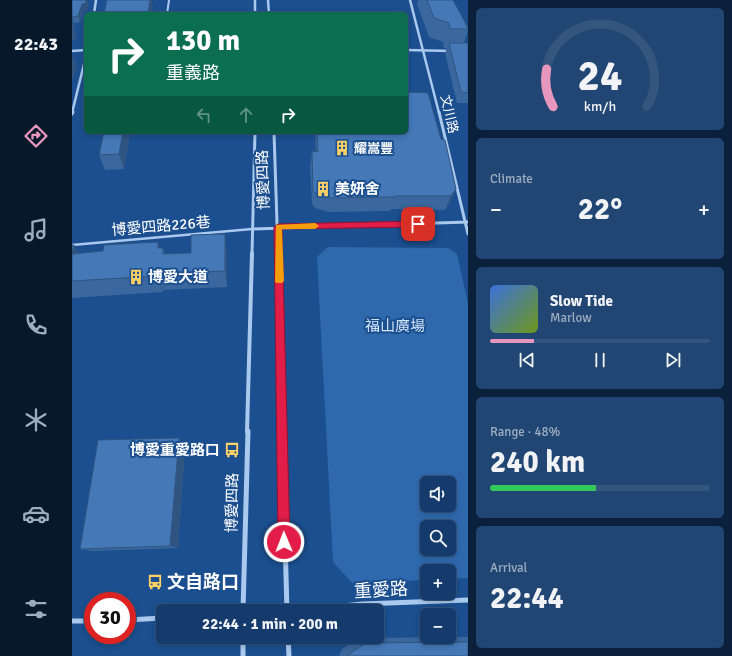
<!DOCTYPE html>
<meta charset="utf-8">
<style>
:root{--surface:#143b6b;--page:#214673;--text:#f1f3f6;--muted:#9dadc1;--line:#33557e;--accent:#e797bd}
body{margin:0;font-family:Signika,"Noto Sans TC",sans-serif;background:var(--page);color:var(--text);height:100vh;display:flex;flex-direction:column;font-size:15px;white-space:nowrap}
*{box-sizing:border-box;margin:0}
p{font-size:13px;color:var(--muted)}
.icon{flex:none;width:22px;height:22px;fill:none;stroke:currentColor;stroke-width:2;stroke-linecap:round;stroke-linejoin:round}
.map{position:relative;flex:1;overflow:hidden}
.side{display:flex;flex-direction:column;gap:8px;padding:8px;background:#0b203b;width:264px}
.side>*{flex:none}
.top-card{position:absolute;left:12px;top:12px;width:324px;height:122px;border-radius:6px;box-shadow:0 2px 6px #0003,0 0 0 1px var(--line);background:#0b6e4f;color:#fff;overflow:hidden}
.tools{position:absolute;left:348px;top:476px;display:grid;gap:8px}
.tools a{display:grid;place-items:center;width:36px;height:36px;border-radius:6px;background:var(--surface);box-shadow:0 2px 6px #0003,0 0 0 1px var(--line);font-size:20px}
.speed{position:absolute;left:12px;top:592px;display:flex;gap:8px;font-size:20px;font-weight:700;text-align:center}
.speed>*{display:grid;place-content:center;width:52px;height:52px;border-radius:50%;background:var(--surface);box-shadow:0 2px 6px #0003,0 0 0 1px var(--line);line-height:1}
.speed .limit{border:6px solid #d22;background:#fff;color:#111}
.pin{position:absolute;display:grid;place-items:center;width:34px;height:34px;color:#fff;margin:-17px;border-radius:8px;box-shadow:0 2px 6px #0006}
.me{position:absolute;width:44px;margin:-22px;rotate:359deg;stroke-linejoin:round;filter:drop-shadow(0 0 3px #0008)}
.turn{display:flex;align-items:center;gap:14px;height:84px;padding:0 16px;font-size:18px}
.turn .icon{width:52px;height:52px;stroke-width:2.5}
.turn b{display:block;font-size:28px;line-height:34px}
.lanes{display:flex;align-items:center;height:38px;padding:0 16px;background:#0003;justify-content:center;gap:20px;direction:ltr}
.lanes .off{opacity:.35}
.big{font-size:30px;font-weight:800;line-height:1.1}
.side .tile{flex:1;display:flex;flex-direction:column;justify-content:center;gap:6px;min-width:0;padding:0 14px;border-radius:6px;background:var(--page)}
.side .dial{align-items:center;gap:0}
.dial svg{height:104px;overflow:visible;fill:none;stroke:var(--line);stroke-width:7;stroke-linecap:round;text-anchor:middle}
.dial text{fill:var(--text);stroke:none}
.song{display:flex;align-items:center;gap:12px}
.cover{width:48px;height:48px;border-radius:6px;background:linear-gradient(135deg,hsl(220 70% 55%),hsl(80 70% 35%))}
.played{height:4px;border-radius:2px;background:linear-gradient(90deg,var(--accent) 20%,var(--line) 20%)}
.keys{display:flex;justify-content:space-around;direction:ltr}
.heat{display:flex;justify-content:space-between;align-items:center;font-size:22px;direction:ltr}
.charge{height:6px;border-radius:3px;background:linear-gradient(90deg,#34c759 48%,var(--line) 0)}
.trip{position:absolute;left:84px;top:604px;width:228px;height:40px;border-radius:6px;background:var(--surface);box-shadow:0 2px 6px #0003,0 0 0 1px var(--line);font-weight:800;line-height:40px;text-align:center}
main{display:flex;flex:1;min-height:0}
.tab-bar{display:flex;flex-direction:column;width:72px;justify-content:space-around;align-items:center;background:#08182b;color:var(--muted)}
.tab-bar .icon{width:28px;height:28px}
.tab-bar .on{color:var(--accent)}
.tab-bar b{font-size:18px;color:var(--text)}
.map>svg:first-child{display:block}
.green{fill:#2e69ad;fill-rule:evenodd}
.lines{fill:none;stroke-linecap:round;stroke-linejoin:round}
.lane-far1{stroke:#a9c9ee;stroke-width:2}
.lane{stroke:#a9c9ee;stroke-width:2.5}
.street-far3{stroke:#a9c9ee;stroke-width:2.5}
.street-far2{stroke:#a9c9ee;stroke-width:3}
.street-far1{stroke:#a9c9ee;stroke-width:4}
.street{stroke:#a9c9ee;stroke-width:5}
.wall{fill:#3a679d}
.shaded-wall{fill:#305480}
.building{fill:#4478b7;stroke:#305480}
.route{fill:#e11d48;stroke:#92132f}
.slow{fill:#f59e0b}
.labels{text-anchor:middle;stroke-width:4;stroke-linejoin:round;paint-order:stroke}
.far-street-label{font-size:13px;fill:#fff;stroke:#1b4f8f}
.far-poi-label{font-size:13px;font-weight:bold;fill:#fff;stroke:#1b4f8f;text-anchor:start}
.street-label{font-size:15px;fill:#fff;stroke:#1b4f8f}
.poi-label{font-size:15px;font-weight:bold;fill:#fff;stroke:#1b4f8f;text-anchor:start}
.park-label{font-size:15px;fill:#cfe3fa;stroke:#1b4f8f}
.near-poi-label{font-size:18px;font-weight:bold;fill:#fff;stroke:#1b4f8f;text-anchor:start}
.near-street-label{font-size:18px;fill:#fff;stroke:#1b4f8f}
</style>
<main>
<nav class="tab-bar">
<b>22:43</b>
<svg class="icon on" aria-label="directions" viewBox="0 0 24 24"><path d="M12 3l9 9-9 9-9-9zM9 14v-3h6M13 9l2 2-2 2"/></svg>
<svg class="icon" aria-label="music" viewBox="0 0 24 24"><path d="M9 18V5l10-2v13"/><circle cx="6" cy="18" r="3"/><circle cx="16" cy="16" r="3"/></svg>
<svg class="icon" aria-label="phone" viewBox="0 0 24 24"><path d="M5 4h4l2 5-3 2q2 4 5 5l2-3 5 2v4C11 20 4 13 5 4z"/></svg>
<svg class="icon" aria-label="climate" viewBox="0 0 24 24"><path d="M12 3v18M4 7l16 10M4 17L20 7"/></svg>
<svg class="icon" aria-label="car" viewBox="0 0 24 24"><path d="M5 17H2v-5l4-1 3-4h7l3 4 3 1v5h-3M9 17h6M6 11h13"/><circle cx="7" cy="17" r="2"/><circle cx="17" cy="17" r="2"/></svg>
<svg class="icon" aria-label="filters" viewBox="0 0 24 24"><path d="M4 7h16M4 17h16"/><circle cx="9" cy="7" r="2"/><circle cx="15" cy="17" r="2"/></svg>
</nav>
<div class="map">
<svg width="396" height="656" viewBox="0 0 396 656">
<rect width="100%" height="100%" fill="#1b4f8f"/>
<path class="green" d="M 256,247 L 376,248 L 385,254 L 396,303 L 396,578 L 377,579 L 377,571 L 355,571 L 355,580 L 280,583 L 261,562 L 245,257 ZM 355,483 L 377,483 L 377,505 L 355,505 ZM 355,527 L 377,527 L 377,549 L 355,549 Z"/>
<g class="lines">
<path class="lane-far1" d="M 95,14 L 97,0"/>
<path class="lane" d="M 0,245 L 180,229"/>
<g class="street-far3">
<path d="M 183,0 L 183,14"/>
<path d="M 196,0 L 197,14"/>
<path d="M 338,0 L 367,113"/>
<path d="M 22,14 L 24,0"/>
<path d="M 334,50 L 380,51"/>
<path d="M 0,51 L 14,50"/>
<path d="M 0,113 L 14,56"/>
</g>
<g class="street-far2">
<path d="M 367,112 L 396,234"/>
<path d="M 0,114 L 1,112"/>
<path d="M 202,132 L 206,254"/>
<path d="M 180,229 L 396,222"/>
<path d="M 180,254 L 183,132"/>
</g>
<g class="street-far1">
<path d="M 206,253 L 210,432"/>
<path d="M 175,432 L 180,253"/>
</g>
<g class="street">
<path d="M 210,431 L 215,611"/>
<path d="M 171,611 L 176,431"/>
<path d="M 223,611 L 290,604 L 396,600"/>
<path d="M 55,620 L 91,618"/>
<path d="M 0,621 L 21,621"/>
<path d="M 171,637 L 171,656"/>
<path d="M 216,637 L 217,656"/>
</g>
</g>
<g class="wall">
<path d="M 0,0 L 16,0 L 16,9 L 12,10 L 8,22 L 2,23 L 4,40 L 0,41 Z"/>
<path d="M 346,0 L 381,0 L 396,28 L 396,31 L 392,43 L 396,43 L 396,103 L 385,103 L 373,53 L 375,48 L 372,48 L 371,42 L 357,37 L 345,4 Z"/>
<path d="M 58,132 L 52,169 L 33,170 L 27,155 Z"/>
<path d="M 243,132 L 334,132 L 369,139 L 384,189 L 378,202 L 373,210 L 319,209 L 318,211 L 257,212 L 243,208 L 240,204 L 238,166 L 240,151 L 244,152 Z"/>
<path d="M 86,242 L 88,248 L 91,248 L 93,254 L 155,251 L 155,287 L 91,290 L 91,292 L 0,298 L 0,245 L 2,245 L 7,254 L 31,251 Z"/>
<path d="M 107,438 L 113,447 L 106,548 L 21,551 L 8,549 Z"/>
<path d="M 396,637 L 396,656 L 267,656 L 270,649 L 286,638 Z"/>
</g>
<g class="shaded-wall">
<path d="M 14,0 L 16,0 L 16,9 L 12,10 L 8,22 L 6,16 L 10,4 Z"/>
<path d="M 78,0 L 80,0 L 81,7 L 81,14 L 76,14 Z"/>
<path d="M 0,17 L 2,23 L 4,40 L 0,41 Z"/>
<path d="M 1,55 L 5,66 L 0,81 L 0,59 Z"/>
<path d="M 51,132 L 58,132 L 52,169 L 47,154 Z"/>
<path d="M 384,189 L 378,202 L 373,210 L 379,196 Z"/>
<path d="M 153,234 L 155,251 L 155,287 L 153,271 Z"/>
<path d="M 86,242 L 92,259 L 86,248 Z"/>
<path d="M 2,245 L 12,262 L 0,254 Z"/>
<path d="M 85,274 L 91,290 L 91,292 L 85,276 Z"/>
<path d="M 107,438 L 113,447 L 106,548 L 98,546 Z"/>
</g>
<g class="building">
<path d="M 0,0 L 14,0 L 14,3 L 10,4 L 6,16 L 0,17 L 1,34 L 0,34 Z"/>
<path d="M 35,0 L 78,0 L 76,14 L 32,14 Z"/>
<path d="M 355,0 L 381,0 L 396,28 L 396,29 L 378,29 L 377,23 L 362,18 Z"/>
<path d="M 377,43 L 396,43 L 396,93 L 389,92 Z"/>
<path d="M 334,92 L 356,93 L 369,139 L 373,140 L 384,189 L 379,196 L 323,196 L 323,197 L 260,198 L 245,194 L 241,191 L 240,151 L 246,152 L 245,132 L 334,132 Z"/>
<path d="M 32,132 L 51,132 L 47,154 L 27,155 Z"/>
<path d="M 153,234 L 153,271 L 85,274 L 85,276 L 0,281 L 0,245 L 2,245 L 0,254 L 31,251 L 32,245 L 86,242 L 86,248 L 91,248 L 91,254 L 119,253 L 119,235 Z"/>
<path d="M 107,438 L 98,546 L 8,549 L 26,440 Z"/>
<path d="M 396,642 L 396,656 L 275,656 L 276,655 L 294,643 Z"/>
</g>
<path class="route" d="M 346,221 L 350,224 L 346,227 L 210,229 L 218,542 L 216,546 L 212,548 L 208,546 L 206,542 L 202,227 L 206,224 Z"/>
<path class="slow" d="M 243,223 L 247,226 L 243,229 L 210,229 L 212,281 L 210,283 L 204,283 L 203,281 L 204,225 Z"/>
<defs>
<symbol id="building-bare" viewBox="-9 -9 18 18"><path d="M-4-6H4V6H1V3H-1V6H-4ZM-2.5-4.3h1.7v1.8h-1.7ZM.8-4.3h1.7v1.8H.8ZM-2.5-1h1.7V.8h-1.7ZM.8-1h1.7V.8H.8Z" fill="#ffd166" stroke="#1b4f8f" stroke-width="2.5" paint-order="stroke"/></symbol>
<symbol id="bus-bare" viewBox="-9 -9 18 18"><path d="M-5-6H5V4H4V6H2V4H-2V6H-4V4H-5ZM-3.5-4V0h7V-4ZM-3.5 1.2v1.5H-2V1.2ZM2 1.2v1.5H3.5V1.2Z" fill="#ffd166" stroke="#1b4f8f" stroke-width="2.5" paint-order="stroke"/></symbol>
</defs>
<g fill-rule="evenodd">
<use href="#building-bare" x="259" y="137" width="22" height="22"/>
<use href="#building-bare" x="240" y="178" width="22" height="22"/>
<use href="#building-bare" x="53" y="266" width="22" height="22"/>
<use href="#bus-bare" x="149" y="439" width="22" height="22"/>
<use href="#bus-bare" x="72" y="571" width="22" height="22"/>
</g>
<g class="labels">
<g class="far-street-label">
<text transform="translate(378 114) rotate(77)" y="5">文川路</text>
</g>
<g class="far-poi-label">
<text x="282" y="153">耀嵩豐</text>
</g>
<g class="street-label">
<text transform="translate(191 180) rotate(-92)" y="5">博愛四路</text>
<text transform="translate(89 226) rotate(-5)" y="5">博愛四路226巷</text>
<text transform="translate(160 503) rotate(-89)" y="5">博愛四路</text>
</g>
<g class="poi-label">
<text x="263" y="194">美妍舍</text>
<text x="76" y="282">博愛大道</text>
<text x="148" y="455" text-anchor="end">博愛重愛路口</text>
</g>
<g class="park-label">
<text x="323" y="331">福山廣場</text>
</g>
<g class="near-poi-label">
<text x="95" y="588">文自路口</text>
</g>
<g class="near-street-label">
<text transform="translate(309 590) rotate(-3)" y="6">重愛路</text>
</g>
</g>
</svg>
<div class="tools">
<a><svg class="icon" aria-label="sound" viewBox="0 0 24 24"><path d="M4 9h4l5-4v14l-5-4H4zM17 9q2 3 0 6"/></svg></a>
<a><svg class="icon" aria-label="search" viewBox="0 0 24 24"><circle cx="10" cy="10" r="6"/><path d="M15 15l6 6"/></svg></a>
<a>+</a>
<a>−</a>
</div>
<div class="speed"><div class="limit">30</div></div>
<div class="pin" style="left:346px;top:224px;background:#d93025"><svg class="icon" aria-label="arrive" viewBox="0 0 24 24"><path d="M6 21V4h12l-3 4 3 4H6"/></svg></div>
<svg class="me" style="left:212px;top:542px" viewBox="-20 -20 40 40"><circle r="17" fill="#e11d48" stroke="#fff" stroke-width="3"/><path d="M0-11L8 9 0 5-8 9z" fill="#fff"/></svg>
<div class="trip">22:44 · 1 min · 200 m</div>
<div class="top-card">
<div class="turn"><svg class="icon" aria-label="right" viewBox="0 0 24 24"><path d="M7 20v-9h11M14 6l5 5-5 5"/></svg><div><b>130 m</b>重義路</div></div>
<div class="lanes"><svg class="icon off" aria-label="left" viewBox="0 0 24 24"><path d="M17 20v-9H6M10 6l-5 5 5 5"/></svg><svg class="icon off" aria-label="ahead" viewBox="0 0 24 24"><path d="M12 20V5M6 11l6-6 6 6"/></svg><svg class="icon" aria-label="right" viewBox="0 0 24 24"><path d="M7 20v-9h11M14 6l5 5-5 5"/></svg></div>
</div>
</div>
<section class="side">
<div class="tile dial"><svg viewBox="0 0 100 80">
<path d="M14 69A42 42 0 1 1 86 69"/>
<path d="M14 69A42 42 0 0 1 9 40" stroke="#e797bd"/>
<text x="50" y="56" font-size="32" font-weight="700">24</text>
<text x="50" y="72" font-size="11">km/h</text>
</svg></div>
<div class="tile"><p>Climate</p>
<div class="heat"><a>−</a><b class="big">22°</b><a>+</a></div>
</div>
<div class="tile">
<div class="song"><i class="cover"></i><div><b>Slow Tide</b><p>Marlow</p></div></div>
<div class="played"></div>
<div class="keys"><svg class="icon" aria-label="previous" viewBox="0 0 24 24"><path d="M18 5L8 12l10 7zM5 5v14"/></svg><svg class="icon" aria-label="pause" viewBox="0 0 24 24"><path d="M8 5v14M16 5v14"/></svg><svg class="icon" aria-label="next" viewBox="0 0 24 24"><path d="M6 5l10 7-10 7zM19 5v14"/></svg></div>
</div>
<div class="tile"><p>Range · 48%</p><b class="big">240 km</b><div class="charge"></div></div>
<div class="tile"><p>Arrival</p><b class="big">22:44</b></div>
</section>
</main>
